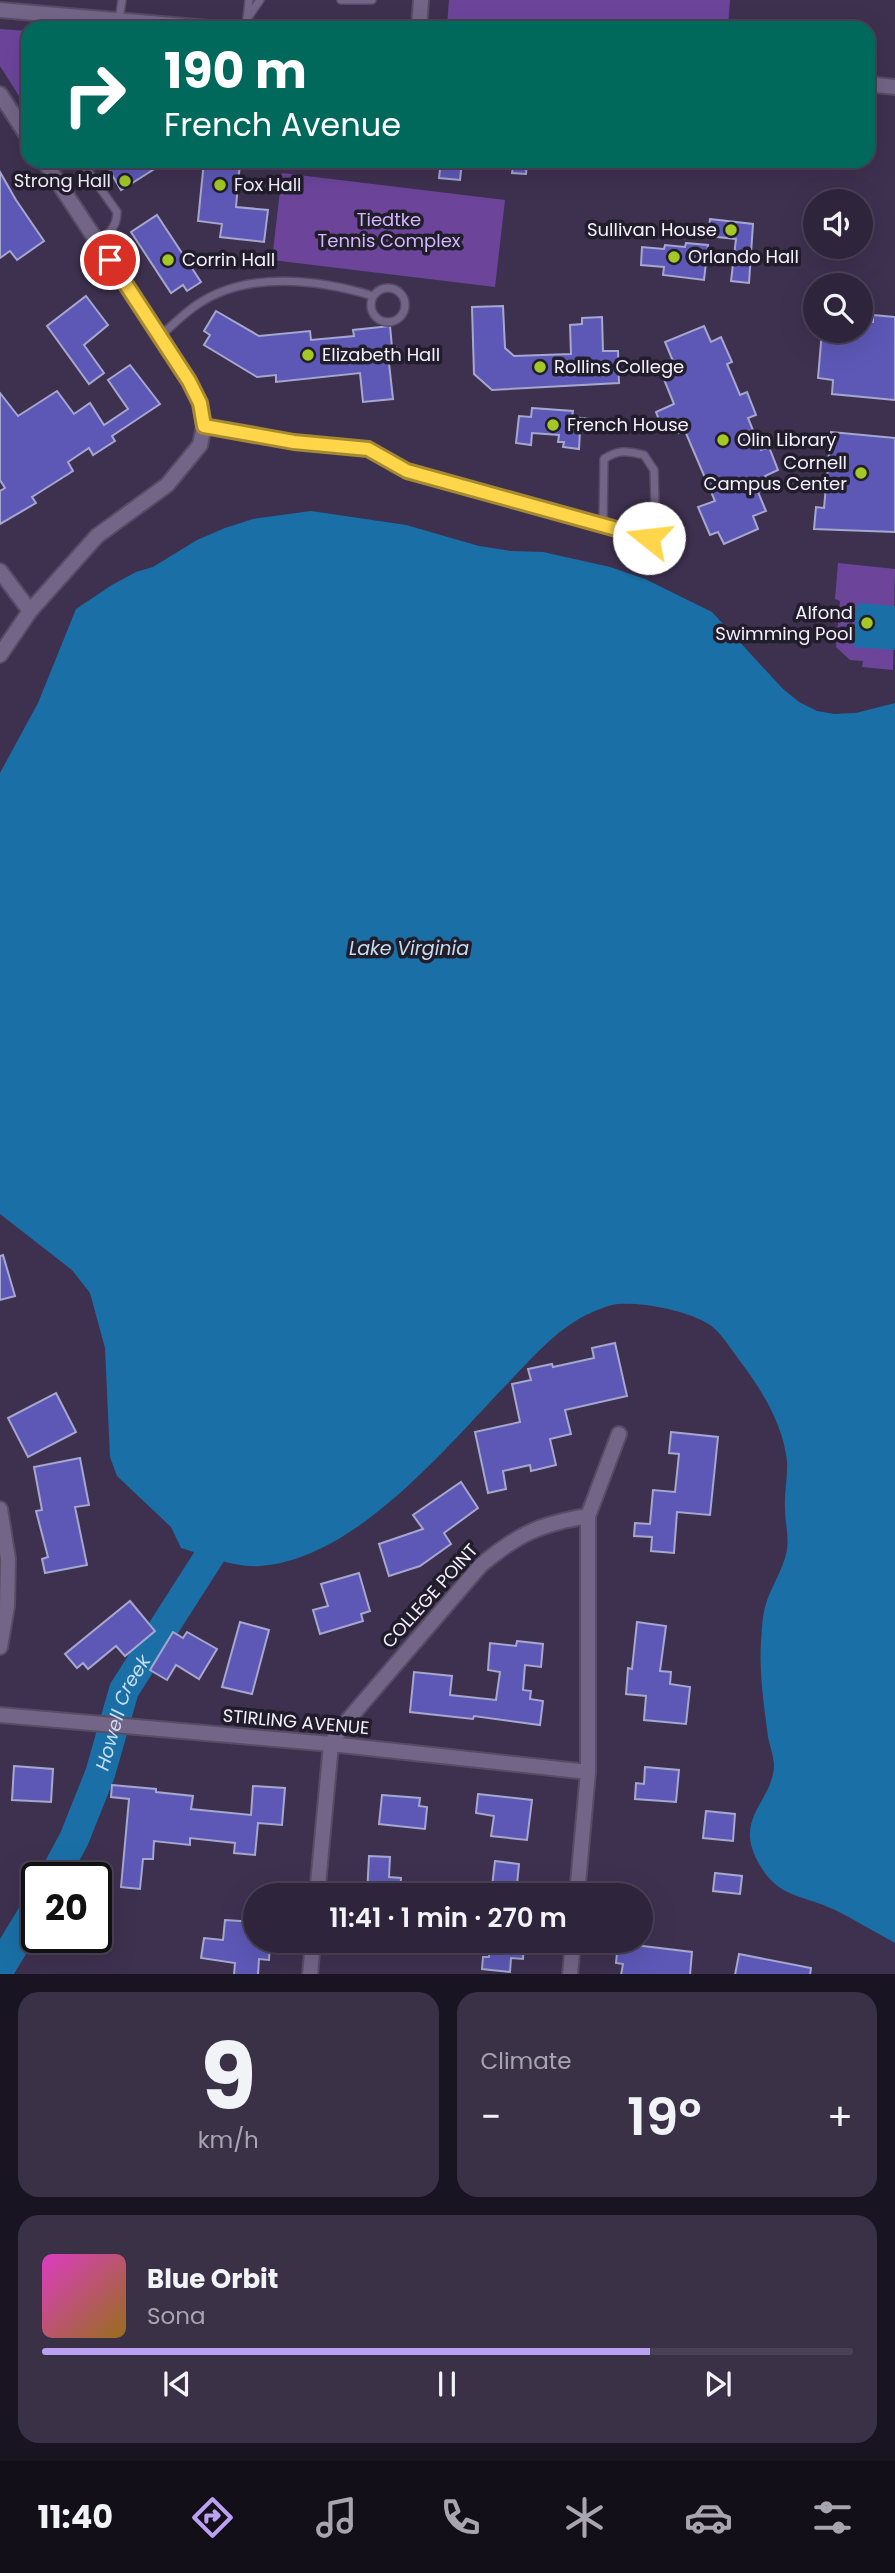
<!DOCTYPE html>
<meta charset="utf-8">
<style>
:root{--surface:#2e253c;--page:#3a3147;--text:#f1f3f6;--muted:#a7a5af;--line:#494256;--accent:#bca0f2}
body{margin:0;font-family:Poppins,sans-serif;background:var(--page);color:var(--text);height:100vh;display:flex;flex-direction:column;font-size:26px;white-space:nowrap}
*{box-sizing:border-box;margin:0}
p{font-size:23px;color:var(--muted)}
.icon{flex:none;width:38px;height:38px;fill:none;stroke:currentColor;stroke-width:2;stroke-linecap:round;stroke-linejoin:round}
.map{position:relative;height:1974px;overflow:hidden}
.side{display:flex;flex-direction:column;gap:18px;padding:18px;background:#191421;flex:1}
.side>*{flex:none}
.banner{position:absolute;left:21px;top:21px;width:854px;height:147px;border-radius:21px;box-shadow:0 7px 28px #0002,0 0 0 2px var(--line);background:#00695c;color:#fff;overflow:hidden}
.tools{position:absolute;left:803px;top:189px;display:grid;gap:14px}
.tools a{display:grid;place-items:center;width:70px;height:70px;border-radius:50%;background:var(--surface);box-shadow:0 7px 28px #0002,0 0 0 2px var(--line);font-size:35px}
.speed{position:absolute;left:21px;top:1862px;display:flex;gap:14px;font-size:35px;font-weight:700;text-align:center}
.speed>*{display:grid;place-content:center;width:91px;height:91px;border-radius:50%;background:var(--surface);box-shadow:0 7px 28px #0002,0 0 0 2px var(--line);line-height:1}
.speed .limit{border:4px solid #111;border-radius:10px;background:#fff;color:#111}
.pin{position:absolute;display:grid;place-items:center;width:60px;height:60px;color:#fff;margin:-30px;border:4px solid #fff;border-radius:50%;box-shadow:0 2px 7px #0007}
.me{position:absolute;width:77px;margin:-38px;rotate:286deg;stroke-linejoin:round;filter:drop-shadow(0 0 5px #0008)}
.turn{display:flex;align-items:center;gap:24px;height:147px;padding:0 28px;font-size:32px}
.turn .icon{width:91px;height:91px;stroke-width:2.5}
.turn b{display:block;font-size:49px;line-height:60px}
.big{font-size:52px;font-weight:600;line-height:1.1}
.side .widget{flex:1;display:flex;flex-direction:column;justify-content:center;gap:10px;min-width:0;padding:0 24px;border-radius:21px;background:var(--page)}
.side .dial{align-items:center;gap:0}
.dial b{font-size:91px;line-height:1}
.song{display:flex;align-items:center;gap:21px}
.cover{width:84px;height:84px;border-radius:10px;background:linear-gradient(135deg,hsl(310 70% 55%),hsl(40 70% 35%))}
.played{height:7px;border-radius:4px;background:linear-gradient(90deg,var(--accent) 75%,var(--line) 75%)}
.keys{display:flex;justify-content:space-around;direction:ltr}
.heat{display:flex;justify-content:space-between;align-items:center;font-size:38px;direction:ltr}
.side .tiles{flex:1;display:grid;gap:18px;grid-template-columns:1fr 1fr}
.widget:last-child{grid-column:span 2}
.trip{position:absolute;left:243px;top:1883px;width:410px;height:70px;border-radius:35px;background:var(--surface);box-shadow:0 7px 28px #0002,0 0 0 2px var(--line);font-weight:600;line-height:70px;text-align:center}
.tab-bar{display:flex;height:112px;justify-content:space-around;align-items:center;background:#120f18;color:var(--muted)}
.tab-bar .icon{width:49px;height:49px}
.tab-bar .selected{color:var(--accent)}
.tab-bar b{font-size:32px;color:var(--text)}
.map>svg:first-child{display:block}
.green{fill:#6c459b}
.water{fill:#1a70a6}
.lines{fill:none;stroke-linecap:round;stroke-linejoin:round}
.river{stroke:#1a70a6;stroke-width:30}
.building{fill:#5d58b6;stroke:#a5a7ce;stroke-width:2}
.lane-casing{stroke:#574c65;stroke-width:10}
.street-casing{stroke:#574c65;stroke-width:18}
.lane{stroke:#736587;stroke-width:7}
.street{stroke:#736587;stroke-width:14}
.route-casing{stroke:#a68a30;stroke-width:18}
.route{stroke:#ffd54a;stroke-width:12}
.poi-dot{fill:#a4c825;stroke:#221d2b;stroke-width:2.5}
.labels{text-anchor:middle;stroke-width:7;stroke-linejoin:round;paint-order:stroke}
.poi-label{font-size:18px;fill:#f5efff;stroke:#221d2b;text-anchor:start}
.park-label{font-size:18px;fill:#d3b6fe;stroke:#221d2b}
.street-label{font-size:18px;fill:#f5efff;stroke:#221d2b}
.water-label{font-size:19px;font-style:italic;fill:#c6ddef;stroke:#221d2b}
</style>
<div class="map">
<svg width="895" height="1975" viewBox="0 0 895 1975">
<rect width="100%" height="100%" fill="#3e3150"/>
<g class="green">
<path d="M 449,0 L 730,0 L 728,28 L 473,28 L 447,26 Z"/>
<path d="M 0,29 L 28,31 L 28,110 L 0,66 Z"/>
<path d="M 282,173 L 505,200 L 495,287 L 272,260 Z"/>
<path d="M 838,563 L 895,569 L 893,670 L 862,667 L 863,661 L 850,660 L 836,647 L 840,601 L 835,599 Z"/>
</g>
<g class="water">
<path d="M 311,511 L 406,525 L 479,546 L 511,551 L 543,552 L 610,567 L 645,579 L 712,612 L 783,689 L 799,702 L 817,711 L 834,714 L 856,713 L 895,703 L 895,1943 C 875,1932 855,1920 835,1910 C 802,1894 777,1899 757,1860 C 734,1816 774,1801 774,1764 C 773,1755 770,1746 768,1737 C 764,1706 759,1673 761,1642 C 762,1631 762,1618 765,1607 C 770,1588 783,1571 787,1550 C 789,1537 785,1522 785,1509 C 784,1493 788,1477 787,1461 C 783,1423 760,1387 737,1357 C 728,1345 719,1329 705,1322 C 684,1310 642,1302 618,1304 C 608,1305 595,1311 586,1315 C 555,1331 533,1357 509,1382 C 446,1447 356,1559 260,1566 C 234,1568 206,1555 181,1548 L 171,1527 L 117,1476 L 110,1457 L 105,1348 L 90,1293 L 72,1270 L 0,1214 L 0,773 L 38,703 L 76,609 L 112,585 L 136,572 L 153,567 L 197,540 L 225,528 L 253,519 Z"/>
<path d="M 857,603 L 895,606 L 895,650 L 853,647 Z"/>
</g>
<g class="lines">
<g class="river">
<path id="s1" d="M 53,1878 L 74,1839 L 100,1774 L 124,1690 L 230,1524"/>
<path d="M 0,1968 L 37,1907"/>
</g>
</g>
<g class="building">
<path d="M 104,161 L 167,161 L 121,190 Z"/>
<path d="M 204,161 L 240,163 L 236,207 L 268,210 L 264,242 L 220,237 L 222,224 L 198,221 Z"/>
<path d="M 441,161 L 462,161 L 460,180 L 439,178 Z"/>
<path d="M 514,161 L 527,161 L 526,174 L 512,173 Z"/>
<path d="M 0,172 L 16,200 L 44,241 L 17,260 L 10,251 L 0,258 Z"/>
<path d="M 157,215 L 201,282 L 187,291 L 183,285 L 171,293 L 131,232 Z"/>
<path d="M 710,219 L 753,224 L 749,283 L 731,281 L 736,239 L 708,236 Z"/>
<path d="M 686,243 L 708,245 L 704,280 L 663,275 L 664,267 L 641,265 L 642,247 L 664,249 L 665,245 L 685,247 Z"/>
<path d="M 86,296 L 108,325 L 84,345 L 104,373 L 89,384 L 47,326 Z"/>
<path d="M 503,306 L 505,348 L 514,356 L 571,354 L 570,325 L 582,324 L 582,318 L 602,317 L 603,351 L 618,351 L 619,383 L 492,390 L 474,374 L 472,307 Z"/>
<path d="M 216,311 L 259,336 L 310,331 L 311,340 L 354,336 L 353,330 L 390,326 L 392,347 L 396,347 L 397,362 L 389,363 L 393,399 L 363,402 L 360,373 L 276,382 L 276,375 L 257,377 L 204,345 L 210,335 L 204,331 Z"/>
<path d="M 873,315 L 895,317 L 895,400 L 832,394 L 833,380 L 818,378 L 822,331 L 861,331 L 861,322 L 873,322 Z"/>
<path d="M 704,326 L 711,342 L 721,337 L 732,362 L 727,364 L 740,395 L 747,392 L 756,415 L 748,418 L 761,450 L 769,447 L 778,470 L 765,476 L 770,487 L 758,492 L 766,511 L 753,516 L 758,529 L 724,544 L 718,532 L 710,535 L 698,507 L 715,501 L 685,431 L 679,433 L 675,425 L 663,430 L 656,412 L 674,404 L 659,367 L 673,361 L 665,342 Z"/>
<path d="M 130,365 L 160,404 L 112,436 L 115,441 L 93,455 L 89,448 L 68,462 L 73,471 L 32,497 L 36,503 L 0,524 L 0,491 L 5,488 L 0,480 L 0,393 L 18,416 L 57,391 L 74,414 L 90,403 L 104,425 L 128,409 L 108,380 Z"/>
<path d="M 532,408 L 573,411 L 572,417 L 590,419 L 588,432 L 580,431 L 579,449 L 563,447 L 564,442 L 558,442 L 559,435 L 532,433 L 531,445 L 516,443 L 519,416 L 531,417 Z"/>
<path d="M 831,432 L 895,438 L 895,532 L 814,529 L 816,507 L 824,508 Z"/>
<path d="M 3,1255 L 15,1296 L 0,1300 L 0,1256 Z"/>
<path d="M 615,1343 L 627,1396 L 565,1410 L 571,1434 L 550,1439 L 556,1465 L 531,1471 L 530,1465 L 503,1471 L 506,1489 L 488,1493 L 475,1432 L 520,1422 L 512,1384 L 531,1380 L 528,1369 L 552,1364 L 553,1367 L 594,1358 L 592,1348 Z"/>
<path d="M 56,1393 L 76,1432 L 28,1457 L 8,1418 Z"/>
<path d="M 671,1432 L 718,1437 L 710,1515 L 677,1512 L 674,1553 L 651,1551 L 652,1537 L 634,1536 L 635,1523 L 650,1524 L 653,1490 L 675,1492 L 679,1454 L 669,1453 Z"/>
<path d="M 80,1458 L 89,1505 L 75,1507 L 87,1565 L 45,1573 L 42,1559 L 48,1557 L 36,1511 L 42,1510 L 34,1467 Z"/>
<path d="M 461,1482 L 478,1508 L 444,1533 L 451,1544 L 420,1566 L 389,1576 L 379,1544 L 423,1529 L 413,1515 Z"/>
<path d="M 359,1573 L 370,1611 L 361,1614 L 363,1621 L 320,1634 L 313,1610 L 328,1606 L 321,1584 Z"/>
<path d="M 130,1601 L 155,1631 L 125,1656 L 116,1646 L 88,1669 L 83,1663 L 77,1668 L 65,1654 Z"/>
<path d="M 240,1622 L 269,1630 L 252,1694 L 222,1687 Z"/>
<path d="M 637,1622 L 666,1626 L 660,1671 L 671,1672 L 670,1684 L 690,1687 L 686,1724 L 644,1720 L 646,1696 L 626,1694 L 628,1668 L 632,1669 Z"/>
<path d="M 173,1632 L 183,1638 L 187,1632 L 217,1649 L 199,1679 L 176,1665 L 167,1680 L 150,1670 Z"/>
<path d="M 517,1641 L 543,1644 L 541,1667 L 525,1665 L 523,1690 L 531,1691 L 530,1699 L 543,1701 L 540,1725 L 474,1716 L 473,1719 L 410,1712 L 414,1672 L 452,1676 L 450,1695 L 496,1700 L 500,1672 L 488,1670 L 490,1643 L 516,1646 Z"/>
<path d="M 14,1766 L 53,1769 L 51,1802 L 12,1800 Z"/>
<path d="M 645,1767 L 679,1770 L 676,1802 L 635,1799 L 636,1783 L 644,1784 Z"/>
<path d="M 112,1785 L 156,1789 L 156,1792 L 193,1796 L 191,1809 L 251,1815 L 253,1786 L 285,1788 L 282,1825 L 258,1823 L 255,1855 L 234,1853 L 235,1843 L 190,1838 L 190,1845 L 154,1841 L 153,1859 L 143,1859 L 140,1889 L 121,1887 L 129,1799 L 111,1797 Z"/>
<path d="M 478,1794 L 532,1800 L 527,1840 L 491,1836 L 494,1816 L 476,1813 Z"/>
<path d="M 382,1795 L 420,1798 L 419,1806 L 427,1807 L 425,1829 L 379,1824 Z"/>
<path d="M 706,1811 L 735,1814 L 733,1841 L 703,1838 Z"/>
<path d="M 369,1856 L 390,1857 L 389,1877 L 401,1878 L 400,1895 L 367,1895 Z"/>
<path d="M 495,1861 L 519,1864 L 516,1895 L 491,1895 Z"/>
<path d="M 715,1873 L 742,1876 L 740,1894 L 713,1891 Z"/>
<path d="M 225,1920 L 256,1922 L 256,1941 L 270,1941 L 269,1960 L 259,1959 L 258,1975 L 234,1975 L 235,1963 L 201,1958 L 204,1938 L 223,1940 Z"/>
<path d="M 490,1941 L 524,1941 L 523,1959 L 511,1958 L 510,1972 L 482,1969 L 483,1957 L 489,1957 Z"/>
<path d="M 618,1943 L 692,1952 L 690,1975 L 621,1975 L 623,1964 L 616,1963 Z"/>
<path d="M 739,1954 L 811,1968 L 810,1975 L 735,1975 Z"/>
</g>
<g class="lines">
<defs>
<g id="lane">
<path d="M 341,0 L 372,0"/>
<path d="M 247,19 L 260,0"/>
<path d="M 119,20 L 122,0"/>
<path d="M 246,28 L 249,0"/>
<path d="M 81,161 L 117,212 C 117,227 109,234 97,242"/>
<circle cx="388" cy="305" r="17"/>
<path d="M 160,336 C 172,326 184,313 198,304 C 247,271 318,279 373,296"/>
<path d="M 204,426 L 294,442 L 367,449 L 407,471 L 648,538 L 656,538 L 654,470 L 644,455 C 627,451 619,449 604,459 L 603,525"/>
</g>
<g id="street">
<path d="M 0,10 L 208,28"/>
<path d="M 419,28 L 421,0"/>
<path d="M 868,84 L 895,87"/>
<path d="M 0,94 L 28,137"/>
<path d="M 0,571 L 30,611"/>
<path d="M 0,655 L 30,611 L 97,536 L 167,485 L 200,445 L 204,426 L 200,403 L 189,381 L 44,161"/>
<path d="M 0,1509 L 8,1559 L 7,1606 L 0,1647"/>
<path d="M 0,1715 L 331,1744 L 588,1772"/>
<path d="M 317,1895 L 331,1744 L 341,1728 L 481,1565 C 518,1534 540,1524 588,1516"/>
<path d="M 577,1895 L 588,1772 L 588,1516 L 619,1434"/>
<path d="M 310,1975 L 313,1941"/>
<path d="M 570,1975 L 573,1941"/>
</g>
</defs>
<use href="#lane" class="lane-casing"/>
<use href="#street" class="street-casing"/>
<use href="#lane" class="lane"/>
<use href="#street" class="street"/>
</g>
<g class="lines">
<defs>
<path id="route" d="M 110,260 L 189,381 L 200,403 L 204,426 L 294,442 L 368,449 L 407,471 L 649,538"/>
</defs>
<use href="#route" class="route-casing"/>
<use href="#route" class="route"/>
</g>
<g class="poi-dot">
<circle cx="125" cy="181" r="7"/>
<circle cx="220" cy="185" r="7"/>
<circle cx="731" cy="230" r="7"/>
<circle cx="674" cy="257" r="7"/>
<circle cx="168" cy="260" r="7"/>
<circle cx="308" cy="355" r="7"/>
<circle cx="540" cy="367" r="7"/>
<circle cx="553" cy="425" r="7"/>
<circle cx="723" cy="440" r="7"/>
<circle cx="861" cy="473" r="7"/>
<circle cx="867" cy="623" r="7"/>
</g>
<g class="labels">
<g class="poi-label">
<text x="111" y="187" text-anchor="end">Strong Hall</text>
<text x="234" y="191">Fox Hall</text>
<text x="717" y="236" text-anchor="end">Sullivan House</text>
<text x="688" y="263">Orlando Hall</text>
<text x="182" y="266">Corrin Hall</text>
<text x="322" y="361">Elizabeth Hall</text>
<text x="554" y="373">Rollins College</text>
<text x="567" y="431">French House</text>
<text x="737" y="446">Olin Library</text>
<text x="847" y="469" text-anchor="end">Cornell<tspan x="847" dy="21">Campus Center</tspan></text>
<text x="853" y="619" text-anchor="end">Alfond<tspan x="853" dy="21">Swimming Pool</tspan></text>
</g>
<g class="park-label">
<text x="389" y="226">Tiedtke<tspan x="389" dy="21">Tennis Complex</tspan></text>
</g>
<g class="street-label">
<text transform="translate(430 1596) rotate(-48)" y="6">COLLEGE POINT</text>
<text transform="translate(296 1722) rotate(5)" y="6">STIRLING AVENUE</text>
</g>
<g class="water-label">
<text x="409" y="955">Lake Virginia</text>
<text dy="7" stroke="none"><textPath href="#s1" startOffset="180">Howell Creek</textPath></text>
</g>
</g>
</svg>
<div class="tools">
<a><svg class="icon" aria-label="sound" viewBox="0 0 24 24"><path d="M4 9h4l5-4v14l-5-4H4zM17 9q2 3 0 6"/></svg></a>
<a><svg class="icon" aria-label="search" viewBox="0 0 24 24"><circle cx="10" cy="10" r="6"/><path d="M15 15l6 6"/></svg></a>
</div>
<div class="speed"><div class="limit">20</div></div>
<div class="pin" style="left:110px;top:260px;background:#d93025"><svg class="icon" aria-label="arrive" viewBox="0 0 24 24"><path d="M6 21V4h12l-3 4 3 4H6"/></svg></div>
<svg class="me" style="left:649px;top:538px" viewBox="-20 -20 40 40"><circle r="19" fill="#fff"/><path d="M0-13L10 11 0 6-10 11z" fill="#ffd54a"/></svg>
<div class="trip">11:41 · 1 min · 270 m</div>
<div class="banner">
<div class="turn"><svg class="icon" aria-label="right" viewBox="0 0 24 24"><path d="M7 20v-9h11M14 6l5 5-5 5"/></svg><div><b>190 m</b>French Avenue</div></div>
</div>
</div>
<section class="side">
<div class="tiles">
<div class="widget dial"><b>9</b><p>km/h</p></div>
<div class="widget"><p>Climate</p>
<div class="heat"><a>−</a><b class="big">19°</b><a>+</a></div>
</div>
<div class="widget">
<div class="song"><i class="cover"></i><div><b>Blue Orbit</b><p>Sona</p></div></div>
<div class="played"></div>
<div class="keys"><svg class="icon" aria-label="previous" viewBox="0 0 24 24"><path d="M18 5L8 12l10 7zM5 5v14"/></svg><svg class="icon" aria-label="pause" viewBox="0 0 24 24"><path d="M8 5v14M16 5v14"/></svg><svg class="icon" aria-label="next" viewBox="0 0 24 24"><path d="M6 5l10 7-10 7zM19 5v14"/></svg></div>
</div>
</div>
</section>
<nav class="tab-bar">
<b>11:40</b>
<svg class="icon selected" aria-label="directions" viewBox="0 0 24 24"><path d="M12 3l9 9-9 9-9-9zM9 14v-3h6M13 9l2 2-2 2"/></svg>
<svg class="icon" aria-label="music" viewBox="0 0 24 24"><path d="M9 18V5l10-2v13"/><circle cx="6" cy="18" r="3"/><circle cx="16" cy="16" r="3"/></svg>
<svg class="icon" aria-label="phone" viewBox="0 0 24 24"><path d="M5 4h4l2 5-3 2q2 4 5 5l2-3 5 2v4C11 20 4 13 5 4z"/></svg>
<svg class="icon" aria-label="climate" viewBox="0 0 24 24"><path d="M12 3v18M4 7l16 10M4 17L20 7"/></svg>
<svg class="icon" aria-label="car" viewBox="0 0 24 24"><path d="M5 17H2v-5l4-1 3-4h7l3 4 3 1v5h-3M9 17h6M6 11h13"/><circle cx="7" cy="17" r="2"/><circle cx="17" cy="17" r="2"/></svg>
<svg class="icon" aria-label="filters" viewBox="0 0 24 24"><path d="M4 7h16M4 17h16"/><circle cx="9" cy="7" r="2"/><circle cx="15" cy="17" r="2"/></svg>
</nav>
